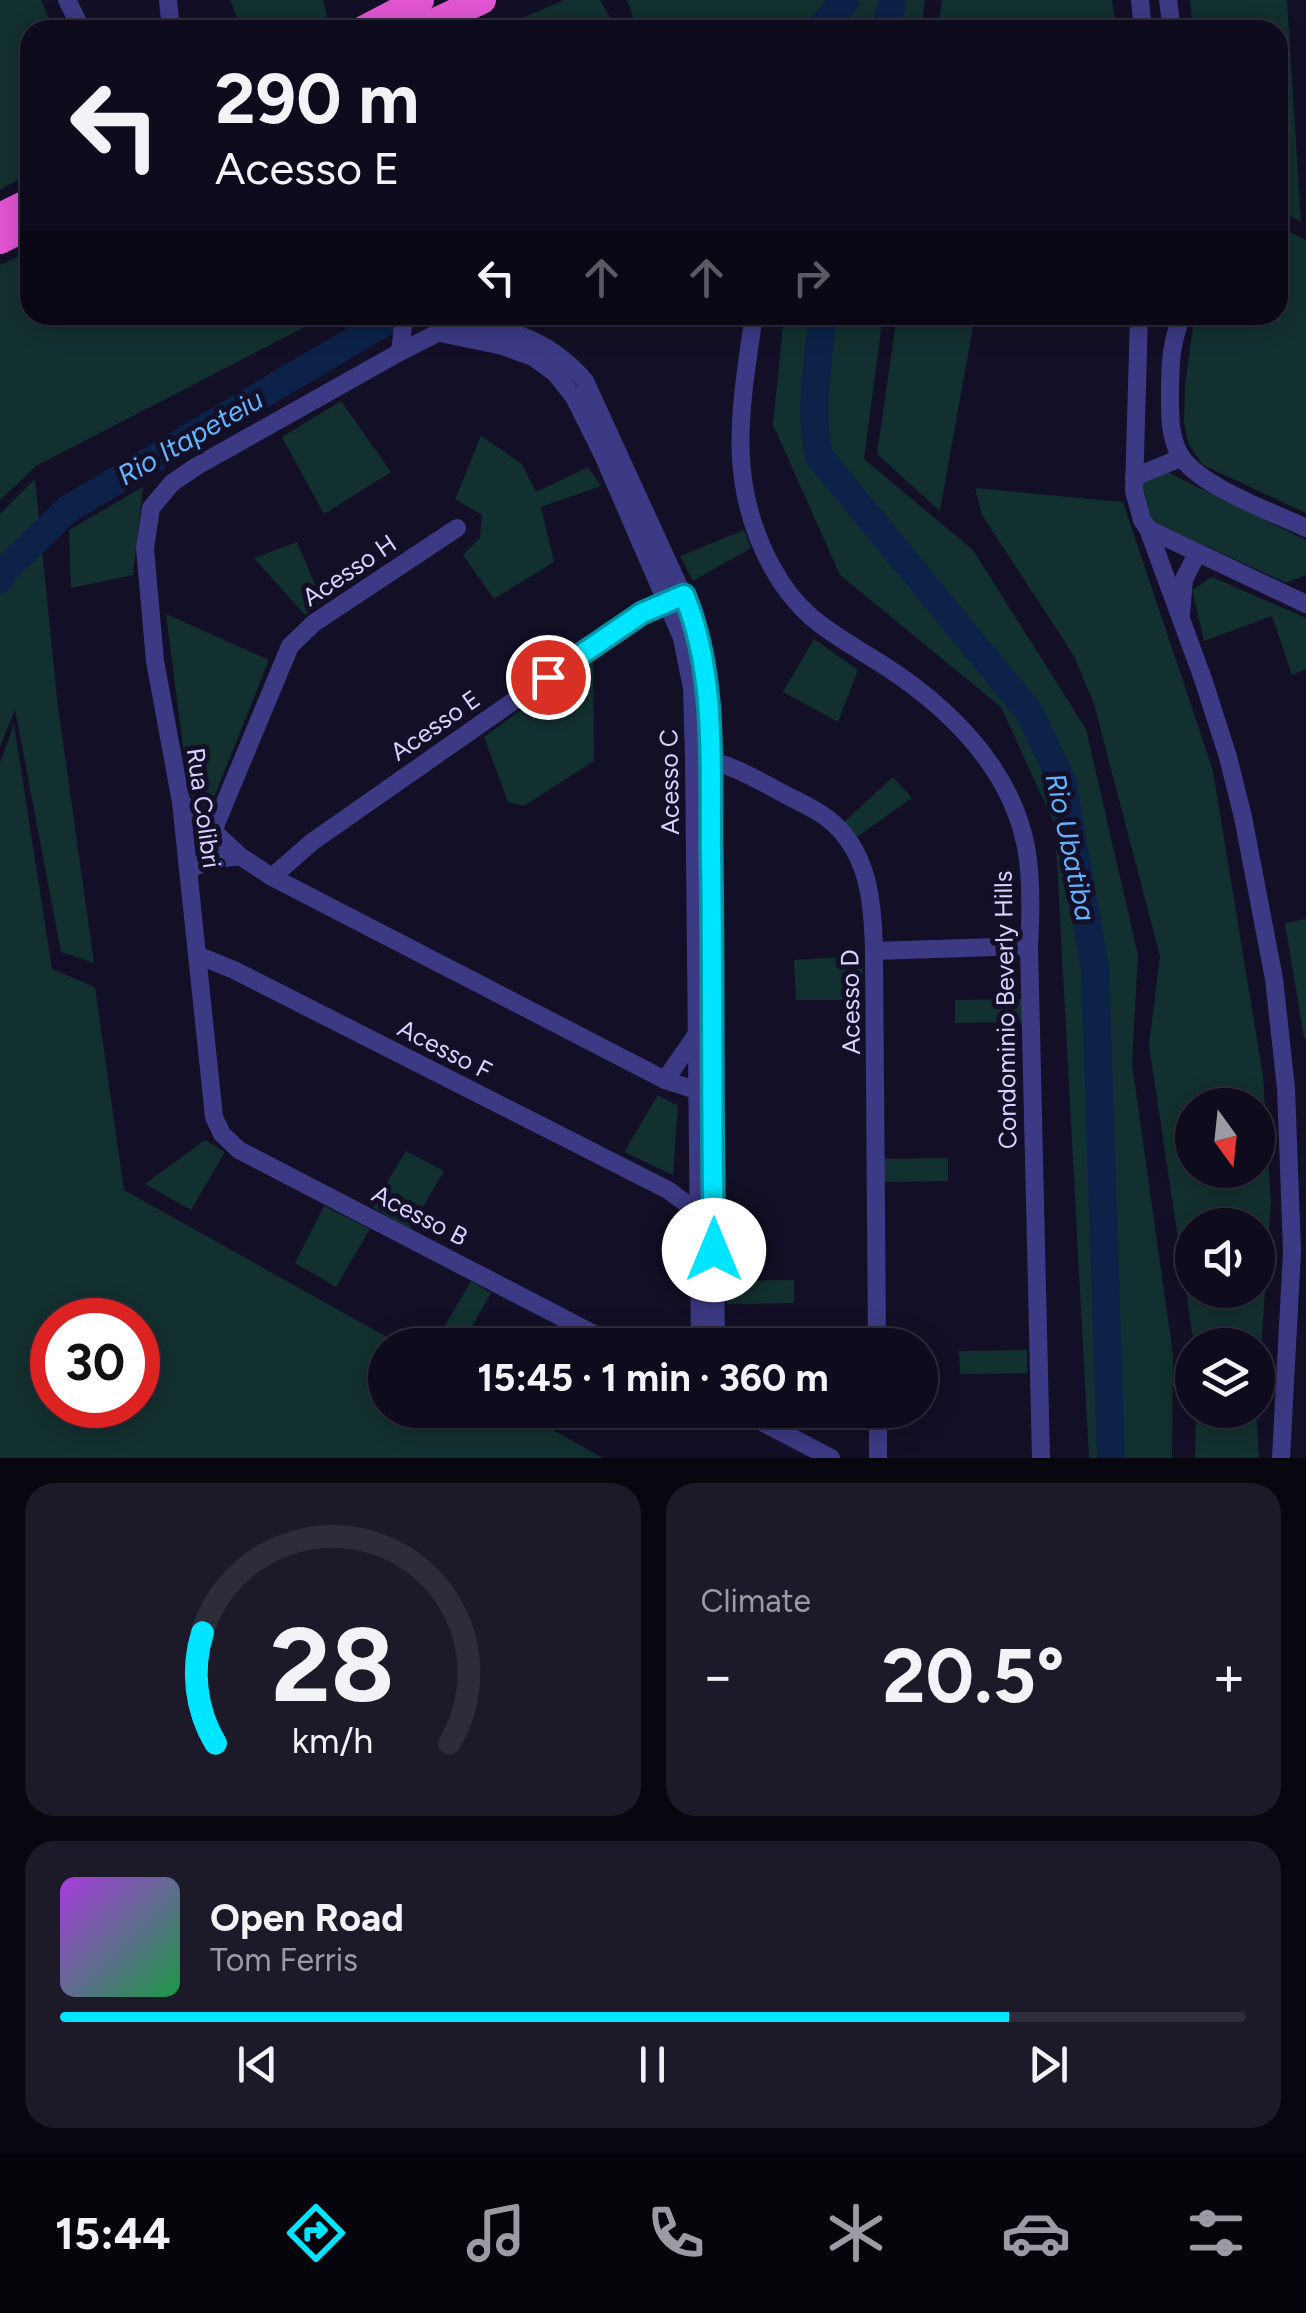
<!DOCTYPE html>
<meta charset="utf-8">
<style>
:root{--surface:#0e0b1c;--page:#1c1929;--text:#f1f3f6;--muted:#9b9ba3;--line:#2e2b3b;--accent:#00e5ff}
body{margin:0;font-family:Figtree,sans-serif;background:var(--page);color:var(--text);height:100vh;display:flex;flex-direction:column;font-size:38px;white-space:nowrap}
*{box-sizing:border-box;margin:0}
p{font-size:32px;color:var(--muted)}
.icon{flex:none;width:55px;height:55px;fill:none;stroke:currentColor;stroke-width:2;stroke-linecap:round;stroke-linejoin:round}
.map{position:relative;height:1458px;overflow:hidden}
.panel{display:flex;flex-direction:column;gap:25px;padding:25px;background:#08060f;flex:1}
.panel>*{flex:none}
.hud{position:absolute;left:20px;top:20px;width:1268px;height:305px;border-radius:30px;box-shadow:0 5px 25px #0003,0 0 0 2px var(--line);background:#0e0b1c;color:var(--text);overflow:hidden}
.needle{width:65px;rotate:165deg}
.controls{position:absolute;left:1175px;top:1088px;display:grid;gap:20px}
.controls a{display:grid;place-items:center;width:100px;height:100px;border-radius:50%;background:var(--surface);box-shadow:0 5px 25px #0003,0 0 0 2px var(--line);font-size:50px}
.speed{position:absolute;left:30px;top:1298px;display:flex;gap:20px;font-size:50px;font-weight:700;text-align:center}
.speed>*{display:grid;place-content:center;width:130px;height:130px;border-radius:50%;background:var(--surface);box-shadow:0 5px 25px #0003,0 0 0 2px var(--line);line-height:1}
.speed .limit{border:15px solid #d22;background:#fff;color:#111}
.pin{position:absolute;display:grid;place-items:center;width:85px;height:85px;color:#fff;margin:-42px;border:5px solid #fff;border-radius:50%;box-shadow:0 2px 10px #0007}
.me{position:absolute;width:110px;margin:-55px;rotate:0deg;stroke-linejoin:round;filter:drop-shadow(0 0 8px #0008)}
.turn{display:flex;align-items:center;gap:35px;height:210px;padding:0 30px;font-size:45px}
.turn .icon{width:130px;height:130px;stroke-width:2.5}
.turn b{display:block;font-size:70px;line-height:85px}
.lanes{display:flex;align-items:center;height:95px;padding:0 30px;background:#0003;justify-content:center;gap:50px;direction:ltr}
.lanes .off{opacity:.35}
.big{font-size:75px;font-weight:700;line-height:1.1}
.panel .tile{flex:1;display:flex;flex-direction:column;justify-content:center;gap:15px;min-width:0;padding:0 35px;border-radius:30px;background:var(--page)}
.panel .dial{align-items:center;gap:0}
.dial svg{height:260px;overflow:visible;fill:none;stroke:var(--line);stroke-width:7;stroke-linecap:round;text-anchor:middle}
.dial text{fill:var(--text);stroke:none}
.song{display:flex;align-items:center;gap:30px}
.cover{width:120px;height:120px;border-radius:15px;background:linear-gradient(135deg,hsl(280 70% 55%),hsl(140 70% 35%))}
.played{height:10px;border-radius:5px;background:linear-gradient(90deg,var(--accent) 80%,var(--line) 80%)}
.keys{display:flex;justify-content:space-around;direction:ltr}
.heat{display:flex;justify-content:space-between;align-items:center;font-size:55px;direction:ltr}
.panel .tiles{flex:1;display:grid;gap:25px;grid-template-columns:1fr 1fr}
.tile:last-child{grid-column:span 2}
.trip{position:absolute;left:368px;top:1328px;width:570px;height:100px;border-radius:50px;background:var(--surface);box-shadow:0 5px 25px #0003,0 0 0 2px var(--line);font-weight:700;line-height:100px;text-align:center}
.menu{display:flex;height:160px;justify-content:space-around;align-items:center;background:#06040b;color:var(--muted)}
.menu .icon{width:70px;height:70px}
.menu .selected{color:var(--accent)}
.menu b{font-size:45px;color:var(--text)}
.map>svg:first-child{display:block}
.green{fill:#12302f;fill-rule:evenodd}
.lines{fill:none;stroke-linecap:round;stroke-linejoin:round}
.river{stroke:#0c2248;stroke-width:28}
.minor{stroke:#3d3a85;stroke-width:18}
.trunk{stroke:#e055d1;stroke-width:28}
.route-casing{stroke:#0095a6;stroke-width:25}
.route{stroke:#00e5ff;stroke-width:18}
.labels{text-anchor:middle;stroke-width:10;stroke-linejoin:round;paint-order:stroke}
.street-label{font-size:25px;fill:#d9d4ff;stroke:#130f26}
.water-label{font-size:28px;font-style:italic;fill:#62b6ff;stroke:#130f26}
</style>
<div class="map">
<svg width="1306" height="1458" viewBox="0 0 1306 1458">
<rect width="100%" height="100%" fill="#130f26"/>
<g class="green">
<path d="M 0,0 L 41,0 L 54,30 L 30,30 L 30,173 L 0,190 Z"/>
<path d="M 230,0 L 323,0 L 327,16 L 303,30 L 242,30 Z"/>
<path d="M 564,0 L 600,0 L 617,30 L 495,30 Z"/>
<path d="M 627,0 L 925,0 L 921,30 L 637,30 Z"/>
<path d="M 942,0 L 1112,0 L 1116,30 L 938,30 Z"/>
<path d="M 1190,0 L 1287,0 L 1301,222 L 1278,209 L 1278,30 L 1193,30 Z"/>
<path d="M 1278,226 L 1306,240 L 1306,513 L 1203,465 L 1189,445 L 1184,424 L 1185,385 L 1193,326 L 1198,315 L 1278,315 Z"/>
<path d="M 30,251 L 30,315 L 328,315 L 36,466 L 0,500 L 0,265 Z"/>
<path d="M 784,315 L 883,315 L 864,459 L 973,550 L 1086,729 L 1138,955 L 1132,1064 L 1173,1355 L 1172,1458 L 1089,1458 L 1055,825 L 1001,707 L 840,575 L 773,425 Z"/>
<path d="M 897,315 L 975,315 L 940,511 L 877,454 Z"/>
<path d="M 341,401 L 391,472 L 324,514 L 282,437 Z"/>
<path d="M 481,436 L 522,464 L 536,492 L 588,467 L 601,486 L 541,507 L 554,562 L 494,599 L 463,555 L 480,538 L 482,515 L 455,499 Z"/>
<path d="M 1165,471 L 1306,540 L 1306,575 L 1286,583 L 1152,521 L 1138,500 L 1143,482 Z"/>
<path d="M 35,479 L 57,699 L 94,963 L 61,952 L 15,709 L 0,747 L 0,514 Z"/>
<path d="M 143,487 L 133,575 L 71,588 L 69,530 Z"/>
<path d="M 975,488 L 1123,502 L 1213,771 L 1263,1076 L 1271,1203 L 1258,1395 L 1258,1345 L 1194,1345 L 1149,1045 L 1160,956 L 1094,704 L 1074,656 L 982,515 ZM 1192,1105 L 1258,1105 L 1258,1170 L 1192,1170 ZM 1192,1225 L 1258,1225 L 1258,1290 L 1192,1290 Z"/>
<path d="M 744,530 L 751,548 L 693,581 L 680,556 Z"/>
<path d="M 297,542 L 322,601 L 305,615 L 254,558 Z"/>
<path d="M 1212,577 L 1306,618 L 1306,669 L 1292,675 L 1272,616 L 1204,641 L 1192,590 Z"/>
<path d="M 166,614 L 269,660 L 209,810 L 189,794 Z"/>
<path d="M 814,639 L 858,670 L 838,722 L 783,692 Z"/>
<path d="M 593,658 L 594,761 L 524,806 L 508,802 L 484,737 Z"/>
<path d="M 14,724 L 52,969 L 95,987 L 124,1190 L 401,1345 L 385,1345 L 385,1410 L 517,1410 L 603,1458 L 0,1458 L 0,763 ZM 52,1320 L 138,1320 L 138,1405 L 52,1405 Z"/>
<path d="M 893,777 L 912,798 L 855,838 L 844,822 Z"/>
<path d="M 1306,919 L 1306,1038 L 1304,1038 L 1285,923 Z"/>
<path d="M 862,956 L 863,1000 L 796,1000 L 794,960 Z"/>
<path d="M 1022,999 L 1022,1022 L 955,1023 L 955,1000 Z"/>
<path d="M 658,1095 L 678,1106 L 673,1175 L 624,1152 Z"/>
<path d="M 205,1140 L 225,1152 L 191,1210 L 145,1184 Z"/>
<path d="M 406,1151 L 444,1171 L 410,1229 L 372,1207 Z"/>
<path d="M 948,1158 L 948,1181 L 881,1182 L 880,1159 Z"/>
<path d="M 324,1206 L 370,1229 L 336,1287 L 295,1263 Z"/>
<path d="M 794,1280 L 794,1303 L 727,1304 L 727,1281 Z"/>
<path d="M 471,1281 L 491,1293 L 461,1345 L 447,1345 L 437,1339 Z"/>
<path d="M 1027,1350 L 1027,1373 L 960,1374 L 959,1351 Z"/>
<path d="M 1196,1410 L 1256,1410 L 1259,1458 L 1195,1458 Z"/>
</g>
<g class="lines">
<g class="river">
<path d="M 818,30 L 846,0"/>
<path d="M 887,30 L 892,0"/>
<path d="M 823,315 C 818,360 809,411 819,456 L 1030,713 L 1062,781 L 1095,968 L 1111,1458"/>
<path d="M 0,579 L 5,570 L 68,509 L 397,315"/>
</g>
<g class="minor">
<path d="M 67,0 L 82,30"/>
<path d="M 168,0 L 171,30"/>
<path d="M 1140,0 L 1143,30"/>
<path d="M 1168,0 L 1172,30"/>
<path d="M 473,315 L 400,352 L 197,466 L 172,483 L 151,508 L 145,548 L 155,661 L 181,802 L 214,1117 L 222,1134 L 239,1150 L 615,1345"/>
<path d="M 754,315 C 741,406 725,481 772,567 C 798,615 828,631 872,658 C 941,700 1010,763 1026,847 C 1032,879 1031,913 1029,946 L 1041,1458"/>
<path d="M 1139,315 L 1134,491 L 1142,520 L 1148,529 L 1306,604"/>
<path d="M 1183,315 C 1171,339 1170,365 1170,392 C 1170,413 1169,434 1179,453 C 1195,485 1273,512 1306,528"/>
<path d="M 463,321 C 513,329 552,342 585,381 L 693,617 L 703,662 L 709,760 L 716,1345"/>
<path d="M 440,333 L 503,346 L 533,357 L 555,373 L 574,397 L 602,453 L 682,638 L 692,688 L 694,758 L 700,1345"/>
<path d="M 400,352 L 404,318"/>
<path d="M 1134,477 L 1181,458"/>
<path d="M 1148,529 L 1203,679 L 1228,757 L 1243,817 L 1274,979 L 1286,1088 L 1292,1251 L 1281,1458"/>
<path d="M 1181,614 L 1184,579 L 1197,554"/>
<path d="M 702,759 C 727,763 751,776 773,788 C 790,798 811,806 827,818 C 869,850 873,903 874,951 L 877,1345"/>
<path d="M 181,802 L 240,856"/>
<path d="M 213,831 L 290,646 L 314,623 L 457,528"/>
<path d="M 188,870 L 209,860 L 240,856 L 272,877 L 665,1080 L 708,1094"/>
<path d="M 272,877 L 312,842 L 602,639 L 643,613 L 674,598"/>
<path d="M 874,951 L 1029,946"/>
<path d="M 197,955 L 234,970 L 668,1190 L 703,1216"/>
<path d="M 665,1080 L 697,1034"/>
<path d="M 739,1410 L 831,1458"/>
<path d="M 878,1458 L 878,1410"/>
</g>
<g class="trunk">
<path d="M 363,30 L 420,0"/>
<path d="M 418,30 L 482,0"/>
<path d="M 0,217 L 30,202"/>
<path d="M 0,240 L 30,225"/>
</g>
</g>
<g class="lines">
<defs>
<path id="route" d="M 548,677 L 642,613 L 684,595 C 717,674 710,767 711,852 C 713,984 711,1117 714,1250"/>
</defs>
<use href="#route" class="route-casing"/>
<use href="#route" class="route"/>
</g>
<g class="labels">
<g class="street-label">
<text transform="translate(349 570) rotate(-34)" y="9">Acesso H</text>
<text transform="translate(435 725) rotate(-35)" y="9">Acesso E</text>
<text transform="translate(669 782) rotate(-91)" y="9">Acesso C</text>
<text transform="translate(204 808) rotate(82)" y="9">Rua Colibri</text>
<text transform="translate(850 1002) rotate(-91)" y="9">Acesso D</text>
<text transform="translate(1005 1010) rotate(-91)" y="9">Condominio Beverly Hills</text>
<text transform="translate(445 1049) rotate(27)" y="9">Acesso F</text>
<text transform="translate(420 1215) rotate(27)" y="9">Acesso B</text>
</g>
<g class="water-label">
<text transform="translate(190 437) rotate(-30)" y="10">Rio Itapeteiu</text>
<text transform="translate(1071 847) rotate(78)" y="10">Rio Ubatiba</text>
</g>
</g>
</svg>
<div class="controls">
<a><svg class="needle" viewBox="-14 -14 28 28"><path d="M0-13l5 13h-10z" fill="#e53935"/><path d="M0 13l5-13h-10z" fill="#9b9ba3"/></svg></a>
<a><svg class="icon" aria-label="sound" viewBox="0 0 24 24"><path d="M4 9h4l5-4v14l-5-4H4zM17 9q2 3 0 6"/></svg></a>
<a><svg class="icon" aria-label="layers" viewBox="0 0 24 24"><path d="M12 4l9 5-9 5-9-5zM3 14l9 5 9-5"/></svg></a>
</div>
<div class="speed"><div class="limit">30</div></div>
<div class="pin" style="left:548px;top:677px;background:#d93025"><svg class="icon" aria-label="arrive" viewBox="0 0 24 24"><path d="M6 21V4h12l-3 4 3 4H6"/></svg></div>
<svg class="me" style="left:714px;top:1250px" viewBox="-20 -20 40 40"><circle r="19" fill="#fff"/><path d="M0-13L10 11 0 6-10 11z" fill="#00e5ff"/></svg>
<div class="trip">15:45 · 1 min · 360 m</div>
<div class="hud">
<div class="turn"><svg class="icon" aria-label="left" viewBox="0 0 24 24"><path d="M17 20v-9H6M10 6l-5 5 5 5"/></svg><div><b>290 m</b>Acesso E</div></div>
<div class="lanes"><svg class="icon" aria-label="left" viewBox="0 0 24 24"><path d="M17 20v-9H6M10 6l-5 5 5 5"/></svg><svg class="icon off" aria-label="ahead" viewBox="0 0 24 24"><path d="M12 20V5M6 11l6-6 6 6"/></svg><svg class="icon off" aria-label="ahead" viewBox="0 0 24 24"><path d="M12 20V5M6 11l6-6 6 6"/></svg><svg class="icon off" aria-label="right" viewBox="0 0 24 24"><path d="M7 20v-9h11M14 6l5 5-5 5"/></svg></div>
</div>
</div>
<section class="panel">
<div class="tiles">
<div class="tile dial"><svg viewBox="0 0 100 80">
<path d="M14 69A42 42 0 1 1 86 69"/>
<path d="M14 69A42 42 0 0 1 10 35" stroke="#00e5ff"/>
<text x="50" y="56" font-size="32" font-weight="700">28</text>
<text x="50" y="72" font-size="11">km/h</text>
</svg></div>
<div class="tile"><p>Climate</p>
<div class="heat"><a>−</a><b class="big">20.5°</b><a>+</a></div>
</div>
<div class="tile">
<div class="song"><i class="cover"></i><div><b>Open Road</b><p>Tom Ferris</p></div></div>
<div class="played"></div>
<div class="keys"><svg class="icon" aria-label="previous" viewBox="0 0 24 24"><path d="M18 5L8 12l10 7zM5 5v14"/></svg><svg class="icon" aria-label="pause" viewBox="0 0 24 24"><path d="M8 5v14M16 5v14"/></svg><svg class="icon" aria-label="next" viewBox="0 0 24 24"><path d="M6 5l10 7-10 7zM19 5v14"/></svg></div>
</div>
</div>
</section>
<nav class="menu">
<b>15:44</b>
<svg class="icon selected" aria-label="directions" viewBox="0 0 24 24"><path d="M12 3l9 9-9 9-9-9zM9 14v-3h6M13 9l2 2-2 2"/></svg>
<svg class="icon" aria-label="music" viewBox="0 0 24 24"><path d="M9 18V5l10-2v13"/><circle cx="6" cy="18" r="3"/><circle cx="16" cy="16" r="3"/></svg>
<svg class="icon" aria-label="phone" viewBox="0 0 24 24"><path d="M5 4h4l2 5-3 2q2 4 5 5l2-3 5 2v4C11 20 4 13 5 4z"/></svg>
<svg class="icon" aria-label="climate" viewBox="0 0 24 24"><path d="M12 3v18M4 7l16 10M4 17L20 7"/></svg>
<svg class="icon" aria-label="car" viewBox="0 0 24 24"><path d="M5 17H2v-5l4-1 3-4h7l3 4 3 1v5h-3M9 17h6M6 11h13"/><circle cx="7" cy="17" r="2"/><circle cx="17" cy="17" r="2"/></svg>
<svg class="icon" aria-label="filters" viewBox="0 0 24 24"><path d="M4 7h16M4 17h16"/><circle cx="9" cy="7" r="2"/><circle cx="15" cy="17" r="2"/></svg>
</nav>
